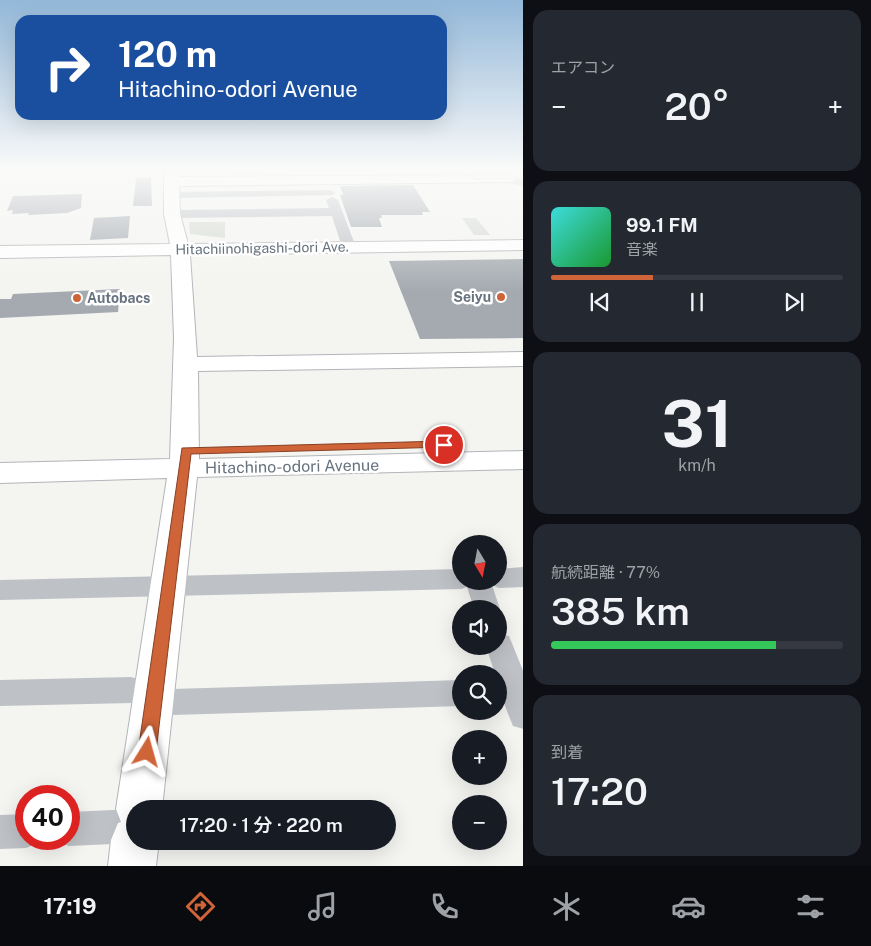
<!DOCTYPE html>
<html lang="ja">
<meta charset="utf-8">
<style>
:root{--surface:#171b24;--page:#242831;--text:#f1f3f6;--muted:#9ea1a6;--line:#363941;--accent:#ce6438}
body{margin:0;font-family:"Public Sans","Noto Sans JP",sans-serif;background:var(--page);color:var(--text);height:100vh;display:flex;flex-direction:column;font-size:19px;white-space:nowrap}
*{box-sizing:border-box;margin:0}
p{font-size:16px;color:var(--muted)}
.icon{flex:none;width:28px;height:28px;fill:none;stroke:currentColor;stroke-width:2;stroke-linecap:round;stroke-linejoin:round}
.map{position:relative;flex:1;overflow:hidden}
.details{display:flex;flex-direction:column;gap:10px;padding:10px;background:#0d0f14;width:348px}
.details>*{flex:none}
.banner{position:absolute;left:15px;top:15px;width:432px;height:105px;border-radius:15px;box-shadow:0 5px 20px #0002;background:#1a4fa0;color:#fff;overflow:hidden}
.needle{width:32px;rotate:170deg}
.tools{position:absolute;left:452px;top:535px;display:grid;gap:10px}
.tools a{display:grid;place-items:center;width:55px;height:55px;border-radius:50%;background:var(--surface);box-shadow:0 5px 20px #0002;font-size:25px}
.speed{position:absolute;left:15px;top:785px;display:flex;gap:10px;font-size:25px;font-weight:700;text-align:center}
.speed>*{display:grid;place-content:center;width:65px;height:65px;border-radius:50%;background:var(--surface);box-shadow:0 5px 20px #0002;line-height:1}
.speed .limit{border:8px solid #d22;background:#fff;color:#111}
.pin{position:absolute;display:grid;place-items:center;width:42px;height:42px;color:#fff;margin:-21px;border:2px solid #fff;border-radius:50%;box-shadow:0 1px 5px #0007}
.me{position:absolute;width:55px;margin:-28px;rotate:8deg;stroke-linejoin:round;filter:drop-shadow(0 0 4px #0008)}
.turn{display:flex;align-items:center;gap:18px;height:105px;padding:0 20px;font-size:22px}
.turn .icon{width:65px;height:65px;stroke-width:2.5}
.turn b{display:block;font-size:35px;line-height:42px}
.big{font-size:38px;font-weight:600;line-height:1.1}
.details .widget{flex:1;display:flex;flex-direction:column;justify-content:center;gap:8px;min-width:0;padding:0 18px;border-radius:15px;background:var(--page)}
.details .dial{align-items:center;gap:0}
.dial b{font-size:65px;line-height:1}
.song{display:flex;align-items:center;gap:15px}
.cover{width:60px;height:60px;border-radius:8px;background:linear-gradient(135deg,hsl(180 70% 55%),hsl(130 70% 35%))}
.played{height:5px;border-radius:2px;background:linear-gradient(90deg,var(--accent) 35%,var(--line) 35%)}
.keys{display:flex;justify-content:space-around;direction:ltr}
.heat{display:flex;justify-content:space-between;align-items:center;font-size:28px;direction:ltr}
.charge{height:8px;border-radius:4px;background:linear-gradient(90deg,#34c759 77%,var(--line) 0)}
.trip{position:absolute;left:126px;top:800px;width:270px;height:50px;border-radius:25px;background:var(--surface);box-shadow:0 5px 20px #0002;font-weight:600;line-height:50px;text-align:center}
.tabs{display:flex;height:80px;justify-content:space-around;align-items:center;background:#090b0e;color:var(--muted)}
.tabs .icon{width:35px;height:35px}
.tabs .on{color:var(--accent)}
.tabs b{font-size:22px;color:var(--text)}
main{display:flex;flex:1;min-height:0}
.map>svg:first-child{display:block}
.green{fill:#d3d9d1}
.building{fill:#a4aab0}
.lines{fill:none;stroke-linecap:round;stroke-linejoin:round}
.secondary-casing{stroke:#b1b5b9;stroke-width:2}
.street{fill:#bec1c5;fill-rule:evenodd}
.secondary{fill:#fff;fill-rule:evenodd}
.path-bridge{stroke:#b6b9bb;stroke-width:2;stroke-dasharray:1 1;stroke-linecap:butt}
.route{fill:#ce6438;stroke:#864124}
.poi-dot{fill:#ce6438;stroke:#fff;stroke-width:2}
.labels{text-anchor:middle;stroke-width:5;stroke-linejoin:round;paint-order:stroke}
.far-street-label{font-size:14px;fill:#67737f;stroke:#fff}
.far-poi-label{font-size:14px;font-weight:bold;fill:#67737f;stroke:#fff;text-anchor:end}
.street-label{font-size:16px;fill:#67737f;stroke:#fff}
</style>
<main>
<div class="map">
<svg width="524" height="866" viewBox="0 0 524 866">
<rect width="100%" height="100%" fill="#f4f4f1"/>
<g class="green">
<path d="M 462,218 L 476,218 L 490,235 L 474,235 Z"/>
<path d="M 189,222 L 225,222 L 225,238 L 190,234 Z"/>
</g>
<g class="building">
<path d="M 136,178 L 151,178 L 152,206 L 133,206 Z"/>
<path d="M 413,185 L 430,212 L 422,212 L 423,215 L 381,215 L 382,218 L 379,218 L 382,227 L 351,227 L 340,195 L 343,195 L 340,186 Z"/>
<path d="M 82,194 L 81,208 L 67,213 L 28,215 L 29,213 L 12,214 L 13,210 L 7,211 L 13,196 Z"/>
<path d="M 130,216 L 128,238 L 90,240 L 94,218 Z"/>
<path d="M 524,259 L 524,338 L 420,339 L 389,261 Z"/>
<path d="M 120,289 L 118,312 L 0,318 L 0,299 L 11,299 L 13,294 Z"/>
</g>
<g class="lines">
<defs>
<path id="secondary" d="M 164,170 L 178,170 L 179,177 L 514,175 L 516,178 L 514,181 L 509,182 L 179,186 L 180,214 L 188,244 L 524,240 L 524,250 L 190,255 L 197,357 L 524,352 L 524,366 L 198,371 L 199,459 L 524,451 L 524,469 L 197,477 L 162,809 L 135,809 L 135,841 L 159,841 L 156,866 L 108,866 L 111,840 L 118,823 L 121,822 L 116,809 L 167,478 L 0,483 L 0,463 L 170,459 L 174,338 L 171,255 L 0,258 L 0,246 L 170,244 L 164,214 Z"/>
</defs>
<use href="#secondary" class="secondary-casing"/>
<g class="street">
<path d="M 512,178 L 524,180 L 524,186 L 508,183 L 507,181 L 508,179 Z"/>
<path d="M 329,190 L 333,191 L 335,193 L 333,195 L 172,198 L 166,195 L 172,192 Z"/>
<path d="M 332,197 L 338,200 L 356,247 L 354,250 L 349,251 L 342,247 L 332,216 L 172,218 L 166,214 L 172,210 L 329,208 L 326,200 Z"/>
<path d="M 524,567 L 524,587 L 499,588 L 492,585 L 500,609 L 499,612 L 499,609 L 474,609 L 467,587 L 461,589 L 0,600 L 0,580 L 461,569 L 461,581 L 499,581 L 499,569 Z"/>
<path d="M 499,633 L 509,636 L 524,673 L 524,729 L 513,726 C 506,709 499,692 499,674 L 495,674 L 486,646 L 499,646 Z"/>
<path d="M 131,677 L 172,689 L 461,680 L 461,706 L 172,715 L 131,703 L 0,706 L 0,680 Z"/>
<path d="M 135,809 L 135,841 L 139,841 L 135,843 L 69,846 L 57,841 L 56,839 L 69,839 L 69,812 Z"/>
<path d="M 26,814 L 26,839 L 40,839 L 38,843 L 26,848 L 0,849 L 0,815 Z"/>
</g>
<use href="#secondary" class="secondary"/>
<path class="path-bridge" d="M 471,175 L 474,179 L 524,178"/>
</g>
<linearGradient id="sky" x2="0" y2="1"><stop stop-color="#93b8d9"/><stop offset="0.58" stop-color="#fafaf9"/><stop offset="1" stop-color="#fafaf9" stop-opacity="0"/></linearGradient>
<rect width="524" height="291" fill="url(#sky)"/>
<path class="route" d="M 444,441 L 450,445 L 448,447 L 191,454 L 156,752 L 153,758 L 147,760 L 141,758 L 138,752 L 182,448 Z"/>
<g class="poi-dot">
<circle cx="501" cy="297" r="5"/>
<circle cx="77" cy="298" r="5"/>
</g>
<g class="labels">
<g class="far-street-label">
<text transform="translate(262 248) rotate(-1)" y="5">Hitachiinohigashi-dori Ave.</text>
</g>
<g class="far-poi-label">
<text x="491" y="302">Seiyu</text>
<text x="87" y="303" text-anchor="start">Autobacs</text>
</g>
<g class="street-label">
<text transform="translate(292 466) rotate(-1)" y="6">Hitachino-odori Avenue</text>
</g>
</g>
</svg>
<div class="tools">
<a><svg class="needle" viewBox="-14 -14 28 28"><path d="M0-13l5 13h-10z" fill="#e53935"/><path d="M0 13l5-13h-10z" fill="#9ea1a6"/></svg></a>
<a><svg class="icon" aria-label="sound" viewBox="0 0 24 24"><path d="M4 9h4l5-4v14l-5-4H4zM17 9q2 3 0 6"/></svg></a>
<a><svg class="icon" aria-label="search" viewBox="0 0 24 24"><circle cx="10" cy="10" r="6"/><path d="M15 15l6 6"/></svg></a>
<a>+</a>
<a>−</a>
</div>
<div class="speed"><div class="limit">40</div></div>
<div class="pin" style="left:444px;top:445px;background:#d93025"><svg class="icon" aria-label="arrive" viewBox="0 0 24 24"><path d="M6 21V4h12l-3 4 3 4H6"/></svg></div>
<svg class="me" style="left:147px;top:752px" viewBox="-20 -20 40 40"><path d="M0-17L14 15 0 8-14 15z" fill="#ce6438" stroke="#fff" stroke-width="4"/></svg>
<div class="trip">17:20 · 1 分 · 220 m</div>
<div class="banner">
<div class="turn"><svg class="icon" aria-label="right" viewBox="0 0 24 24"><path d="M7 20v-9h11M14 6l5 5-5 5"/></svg><div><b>120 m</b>Hitachino-odori Avenue</div></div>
</div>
</div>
<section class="details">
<div class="widget"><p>エアコン</p>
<div class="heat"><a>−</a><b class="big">20°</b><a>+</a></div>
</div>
<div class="widget">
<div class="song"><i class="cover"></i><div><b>99.1 FM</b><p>音楽</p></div></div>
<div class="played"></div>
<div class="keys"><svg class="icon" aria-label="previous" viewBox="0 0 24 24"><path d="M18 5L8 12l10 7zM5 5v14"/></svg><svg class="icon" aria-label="pause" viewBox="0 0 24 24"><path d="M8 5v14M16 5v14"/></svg><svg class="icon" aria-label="next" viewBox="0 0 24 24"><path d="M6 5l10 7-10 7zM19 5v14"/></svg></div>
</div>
<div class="widget dial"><b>31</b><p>km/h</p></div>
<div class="widget"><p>航続距離 · 77%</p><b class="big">385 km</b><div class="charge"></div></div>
<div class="widget"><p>到着</p><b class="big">17:20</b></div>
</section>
</main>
<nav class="tabs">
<b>17:19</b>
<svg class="icon on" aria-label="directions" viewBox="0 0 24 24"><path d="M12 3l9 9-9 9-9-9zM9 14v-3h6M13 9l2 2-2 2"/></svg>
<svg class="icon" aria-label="music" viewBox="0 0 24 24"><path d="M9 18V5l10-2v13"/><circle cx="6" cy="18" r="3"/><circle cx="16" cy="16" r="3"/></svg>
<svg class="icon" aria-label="phone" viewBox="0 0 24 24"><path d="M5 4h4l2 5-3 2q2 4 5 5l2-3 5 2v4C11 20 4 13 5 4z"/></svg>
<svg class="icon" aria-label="climate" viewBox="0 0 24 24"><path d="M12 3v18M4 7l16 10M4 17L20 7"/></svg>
<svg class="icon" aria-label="car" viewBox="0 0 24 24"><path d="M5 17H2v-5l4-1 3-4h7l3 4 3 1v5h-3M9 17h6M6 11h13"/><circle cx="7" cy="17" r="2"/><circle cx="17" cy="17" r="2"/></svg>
<svg class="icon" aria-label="filters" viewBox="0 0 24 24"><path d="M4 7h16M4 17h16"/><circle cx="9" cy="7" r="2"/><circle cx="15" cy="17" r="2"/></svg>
</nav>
